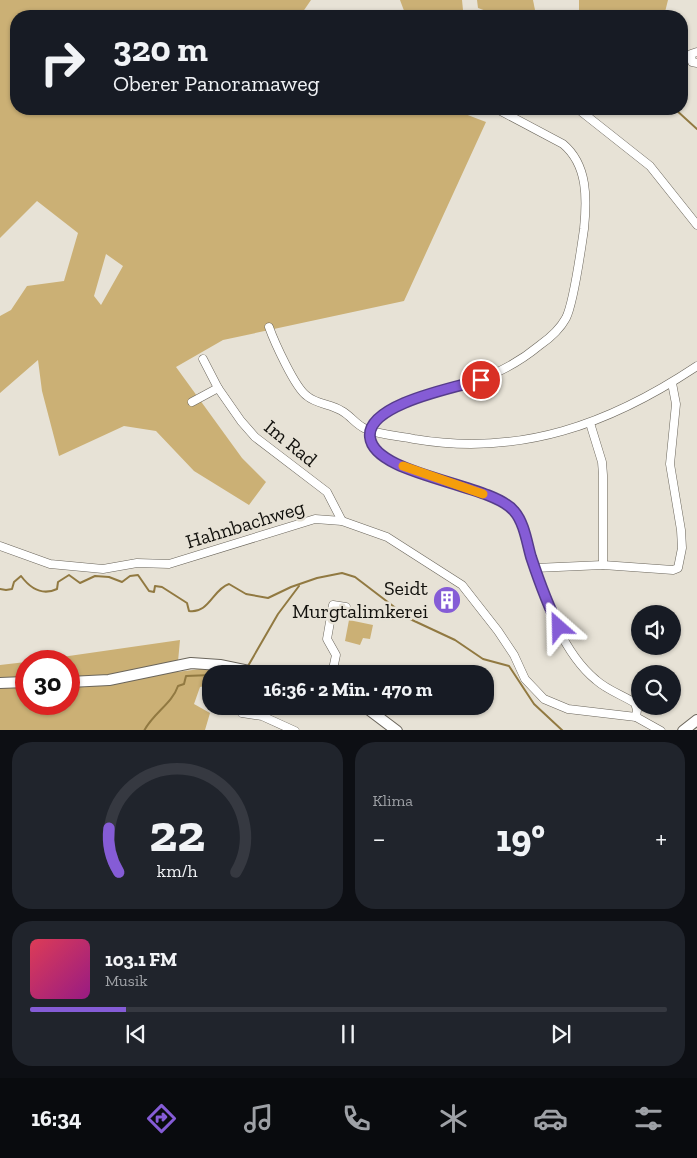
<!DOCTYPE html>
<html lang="de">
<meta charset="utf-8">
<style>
:root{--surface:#171b24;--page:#20242c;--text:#f1f3f6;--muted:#9ea1a6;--line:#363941;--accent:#855cd6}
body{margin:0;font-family:"Zilla Slab",serif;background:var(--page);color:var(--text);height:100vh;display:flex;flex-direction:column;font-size:19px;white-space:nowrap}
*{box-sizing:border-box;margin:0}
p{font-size:16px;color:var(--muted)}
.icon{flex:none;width:28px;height:28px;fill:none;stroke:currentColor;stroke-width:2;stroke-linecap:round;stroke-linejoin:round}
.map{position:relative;height:730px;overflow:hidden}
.drawer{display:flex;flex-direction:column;gap:12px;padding:12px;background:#0d0f14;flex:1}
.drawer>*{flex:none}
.banner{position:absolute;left:10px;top:10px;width:678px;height:105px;border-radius:20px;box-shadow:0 1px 4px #0004;background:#171b24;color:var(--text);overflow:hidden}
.fabs{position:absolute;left:631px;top:605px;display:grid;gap:10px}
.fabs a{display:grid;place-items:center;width:50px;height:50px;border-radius:50%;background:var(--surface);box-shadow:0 1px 4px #0004;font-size:25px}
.speed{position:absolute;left:15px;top:650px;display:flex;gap:10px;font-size:25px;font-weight:700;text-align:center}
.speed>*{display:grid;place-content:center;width:65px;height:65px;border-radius:50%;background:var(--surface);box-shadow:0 1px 4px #0004;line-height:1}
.speed .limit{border:8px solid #d22;background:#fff;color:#111}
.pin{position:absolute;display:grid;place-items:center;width:42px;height:42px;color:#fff;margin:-21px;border:2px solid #fff;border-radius:50%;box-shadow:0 1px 5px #0007}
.me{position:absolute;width:55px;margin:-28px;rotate:335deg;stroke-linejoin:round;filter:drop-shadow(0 0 4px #0008)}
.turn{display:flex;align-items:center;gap:18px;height:105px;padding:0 20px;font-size:22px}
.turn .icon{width:65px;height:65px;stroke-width:2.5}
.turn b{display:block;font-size:35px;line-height:42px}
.big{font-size:38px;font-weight:700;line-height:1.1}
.drawer .widget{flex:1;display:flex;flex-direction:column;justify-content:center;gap:8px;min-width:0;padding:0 18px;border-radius:20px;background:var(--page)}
.drawer .dial{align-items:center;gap:0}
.dial svg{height:130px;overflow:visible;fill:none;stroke:var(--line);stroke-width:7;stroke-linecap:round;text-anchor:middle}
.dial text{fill:var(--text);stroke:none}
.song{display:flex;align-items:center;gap:15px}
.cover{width:60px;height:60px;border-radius:8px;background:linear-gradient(135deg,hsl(350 70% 55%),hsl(310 70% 35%))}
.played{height:5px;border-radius:2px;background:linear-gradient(90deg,var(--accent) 15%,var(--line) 15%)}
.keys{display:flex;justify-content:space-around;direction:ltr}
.heat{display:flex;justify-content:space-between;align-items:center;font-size:28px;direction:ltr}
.drawer .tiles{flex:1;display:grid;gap:12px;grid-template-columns:1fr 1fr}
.widget:last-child{grid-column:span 2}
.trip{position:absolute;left:202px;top:665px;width:292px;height:50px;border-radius:20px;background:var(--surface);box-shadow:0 1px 4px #0004;font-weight:700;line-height:50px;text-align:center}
.dock{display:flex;height:80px;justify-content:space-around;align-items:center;background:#090b0e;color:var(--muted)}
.dock .icon{width:35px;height:35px}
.dock .active{color:var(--accent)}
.dock b{font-size:22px;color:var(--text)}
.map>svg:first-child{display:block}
.green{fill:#cbb075;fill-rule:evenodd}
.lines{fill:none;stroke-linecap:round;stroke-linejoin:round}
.stream{stroke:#917941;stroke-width:2}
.street-casing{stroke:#6a655b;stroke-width:9}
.secondary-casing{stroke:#6a655b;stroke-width:12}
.street{stroke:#fff;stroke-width:8}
.secondary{stroke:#fff;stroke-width:10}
.route-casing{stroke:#563c8b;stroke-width:12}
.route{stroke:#855cd6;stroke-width:9}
.slow{stroke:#f59e0b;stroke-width:9}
.labels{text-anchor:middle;stroke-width:5;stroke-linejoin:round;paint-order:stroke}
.street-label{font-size:20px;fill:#12110d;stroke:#e7e2d6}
.poi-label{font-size:20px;fill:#12110d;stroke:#e7e2d6;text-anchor:end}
</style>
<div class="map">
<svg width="697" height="731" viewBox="0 0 697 731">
<rect width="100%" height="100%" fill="#e7e2d6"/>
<g class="green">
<path d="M 0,0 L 311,0 L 300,16 L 16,16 L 16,109 L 452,109 L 486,122 L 404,301 L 223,340 L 176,367 L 242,458 L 266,482 L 249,505 L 194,471 L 156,431 L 124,426 L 59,456 L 42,391 L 38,360 L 0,393 L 0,316 L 11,310 L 27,286 L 64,281 L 78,233 L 37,201 L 0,238 ZM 106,254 L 123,266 L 101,305 L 94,296 Z"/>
<path d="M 400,0 L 462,0 L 463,10 L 446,16 L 406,16 Z"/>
<path d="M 477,0 L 533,0 L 536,15 L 500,16 L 478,8 Z"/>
<path d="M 579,0 L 668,0 L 664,16 L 579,16 Z"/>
<path d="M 349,620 L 373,625 L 370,639 L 363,638 L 360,645 L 345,641 Z"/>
<path d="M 180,640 L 177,672 L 224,666 L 238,674 L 211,674 L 211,685 L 200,687 L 194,704 L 210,713 L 205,730 L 0,731 L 0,665 L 26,662 L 26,704 L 69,704 L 69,661 L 34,661 Z"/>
</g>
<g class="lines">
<g class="stream">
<path d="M 675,109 L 697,129"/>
<path d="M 0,589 L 6,590 L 12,589 L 14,582 L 21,576 C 30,588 42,596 57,589 L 58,582 L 69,575 L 80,583 L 95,576 L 109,577 L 122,582 L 130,576 L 138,575 L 149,591 L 154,592 L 155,586 L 162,587 L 187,603 L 189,611 C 209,614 213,589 229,584 L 246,594 L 268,598 L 291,587 L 317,578 L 342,573 L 355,577 L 410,619 L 455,640 L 483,659 L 509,666 L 534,704 L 563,731"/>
<path d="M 248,666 L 278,614 L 299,586"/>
<path d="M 144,731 C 153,713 172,704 178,686 L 184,684 L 186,676 L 211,675"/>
</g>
<defs>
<g id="street">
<path d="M 697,52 L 691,54 L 692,62 L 697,63"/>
<path d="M 497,109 L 563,144 C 588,165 587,199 584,229 C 581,249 574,302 566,318 C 560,329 550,338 540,345 C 505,374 473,383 430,394 C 410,399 383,409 371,427 L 371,442 C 392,481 479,480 512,508 C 524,518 527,543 531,557 C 545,599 561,651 596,680 C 607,690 622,695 635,703 L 637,710 L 636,717"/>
<path d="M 578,109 L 650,166 L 697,225"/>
<path d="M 269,327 C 274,341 295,388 307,396 C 316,404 331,404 342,411 C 351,416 356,425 366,429 C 380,435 399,436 414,439 C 520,457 610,424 697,366"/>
<path d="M 203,359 L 218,388 L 241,421 L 255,437 L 327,492 L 342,521"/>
<path d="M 192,402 L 218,388"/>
<path d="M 590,423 L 602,462 L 603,475 L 603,565"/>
<path d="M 0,546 L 50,564 L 103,569 L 137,563 L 169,564 L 315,519 L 342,521 L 387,537 L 462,585 L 498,631 L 514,655 L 525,679 L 544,699 L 568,709 L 636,717 L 661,731"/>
<path d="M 535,568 L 603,565 L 673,570 L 678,568 L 682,548 L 681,530 L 670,464 L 676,404 L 672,383"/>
<path d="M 332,674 L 336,655 L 327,639 L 333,605 L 346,607"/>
<path d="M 242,713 L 262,716 L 295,731"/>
</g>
<g id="secondary">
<path d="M 69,682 L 109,680 L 191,663 L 220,665 L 264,674"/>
<path d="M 0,683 L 26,682"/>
<path d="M 364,706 L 397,731"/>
<path d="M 683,731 L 697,720"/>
</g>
</defs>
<use href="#street" class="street-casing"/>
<use href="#secondary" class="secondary-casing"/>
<use href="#street" class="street"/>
<use href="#secondary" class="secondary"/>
</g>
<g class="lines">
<defs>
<path id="route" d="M 481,380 C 457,387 366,404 370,437 C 374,476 491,483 514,511 C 524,522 527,543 531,557 C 539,581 547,604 559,627"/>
</defs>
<use href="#route" class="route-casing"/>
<use href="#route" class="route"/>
<path class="slow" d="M 403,466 L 483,494"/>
</g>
<defs>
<symbol id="building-disc" viewBox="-11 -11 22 22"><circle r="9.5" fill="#855cd6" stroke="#e7e2d6"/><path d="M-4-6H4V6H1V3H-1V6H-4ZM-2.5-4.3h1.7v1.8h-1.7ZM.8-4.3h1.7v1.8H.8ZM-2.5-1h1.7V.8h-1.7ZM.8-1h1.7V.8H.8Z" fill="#fff"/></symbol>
</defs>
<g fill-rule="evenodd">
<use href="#building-disc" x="431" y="584" width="32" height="32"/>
</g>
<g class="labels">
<g class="street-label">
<text transform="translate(291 443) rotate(39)" y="7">Im Rad</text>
<text transform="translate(245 524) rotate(-17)" y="7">Hahnbachweg</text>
</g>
<g class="poi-label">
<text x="428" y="595">Seidt<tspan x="428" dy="23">Murgtalimkerei</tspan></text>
</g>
</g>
</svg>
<div class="fabs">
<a><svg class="icon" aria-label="sound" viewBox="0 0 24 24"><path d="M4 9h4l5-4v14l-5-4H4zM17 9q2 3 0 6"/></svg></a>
<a><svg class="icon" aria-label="search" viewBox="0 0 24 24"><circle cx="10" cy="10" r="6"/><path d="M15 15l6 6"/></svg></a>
</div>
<div class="speed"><div class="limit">30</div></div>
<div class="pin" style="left:481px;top:380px;background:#d93025"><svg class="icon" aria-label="arrive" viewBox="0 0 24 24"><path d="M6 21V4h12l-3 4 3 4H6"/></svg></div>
<svg class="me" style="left:559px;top:627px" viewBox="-20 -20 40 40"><path d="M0-17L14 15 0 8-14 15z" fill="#855cd6" stroke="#fff" stroke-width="4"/></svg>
<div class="trip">16:36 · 2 Min. · 470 m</div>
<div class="banner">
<div class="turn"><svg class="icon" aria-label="right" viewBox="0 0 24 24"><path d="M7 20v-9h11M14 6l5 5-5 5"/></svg><div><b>320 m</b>Oberer Panoramaweg</div></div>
</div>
</div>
<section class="drawer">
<div class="tiles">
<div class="widget dial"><svg viewBox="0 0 100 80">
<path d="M14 69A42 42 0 1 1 86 69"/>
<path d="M14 69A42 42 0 0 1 8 42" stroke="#855cd6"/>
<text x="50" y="56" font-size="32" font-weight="700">22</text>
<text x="50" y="72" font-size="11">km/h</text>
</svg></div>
<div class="widget"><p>Klima</p>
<div class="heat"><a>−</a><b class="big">19°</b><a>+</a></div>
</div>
<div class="widget">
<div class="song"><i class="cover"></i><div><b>103.1 FM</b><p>Musik</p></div></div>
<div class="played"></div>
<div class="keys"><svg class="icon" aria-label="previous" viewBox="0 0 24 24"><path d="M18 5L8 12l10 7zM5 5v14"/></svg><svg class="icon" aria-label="pause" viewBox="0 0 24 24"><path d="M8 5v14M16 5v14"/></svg><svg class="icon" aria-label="next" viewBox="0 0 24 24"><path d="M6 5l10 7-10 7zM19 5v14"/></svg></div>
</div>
</div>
</section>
<nav class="dock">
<b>16:34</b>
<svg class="icon active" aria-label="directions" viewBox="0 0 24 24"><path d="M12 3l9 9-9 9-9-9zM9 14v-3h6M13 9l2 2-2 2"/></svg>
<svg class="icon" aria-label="music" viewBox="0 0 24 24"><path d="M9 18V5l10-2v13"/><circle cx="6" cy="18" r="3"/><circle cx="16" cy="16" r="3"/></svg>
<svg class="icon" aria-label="phone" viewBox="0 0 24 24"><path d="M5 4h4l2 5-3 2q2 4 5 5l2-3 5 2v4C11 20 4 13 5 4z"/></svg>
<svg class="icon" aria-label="climate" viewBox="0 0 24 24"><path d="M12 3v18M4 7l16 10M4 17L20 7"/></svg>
<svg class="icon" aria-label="car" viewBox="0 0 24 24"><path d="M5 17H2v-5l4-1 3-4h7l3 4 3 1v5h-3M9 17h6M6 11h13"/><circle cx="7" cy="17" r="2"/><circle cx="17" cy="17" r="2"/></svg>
<svg class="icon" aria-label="filters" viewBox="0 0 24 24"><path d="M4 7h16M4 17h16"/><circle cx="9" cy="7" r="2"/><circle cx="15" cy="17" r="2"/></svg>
</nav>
